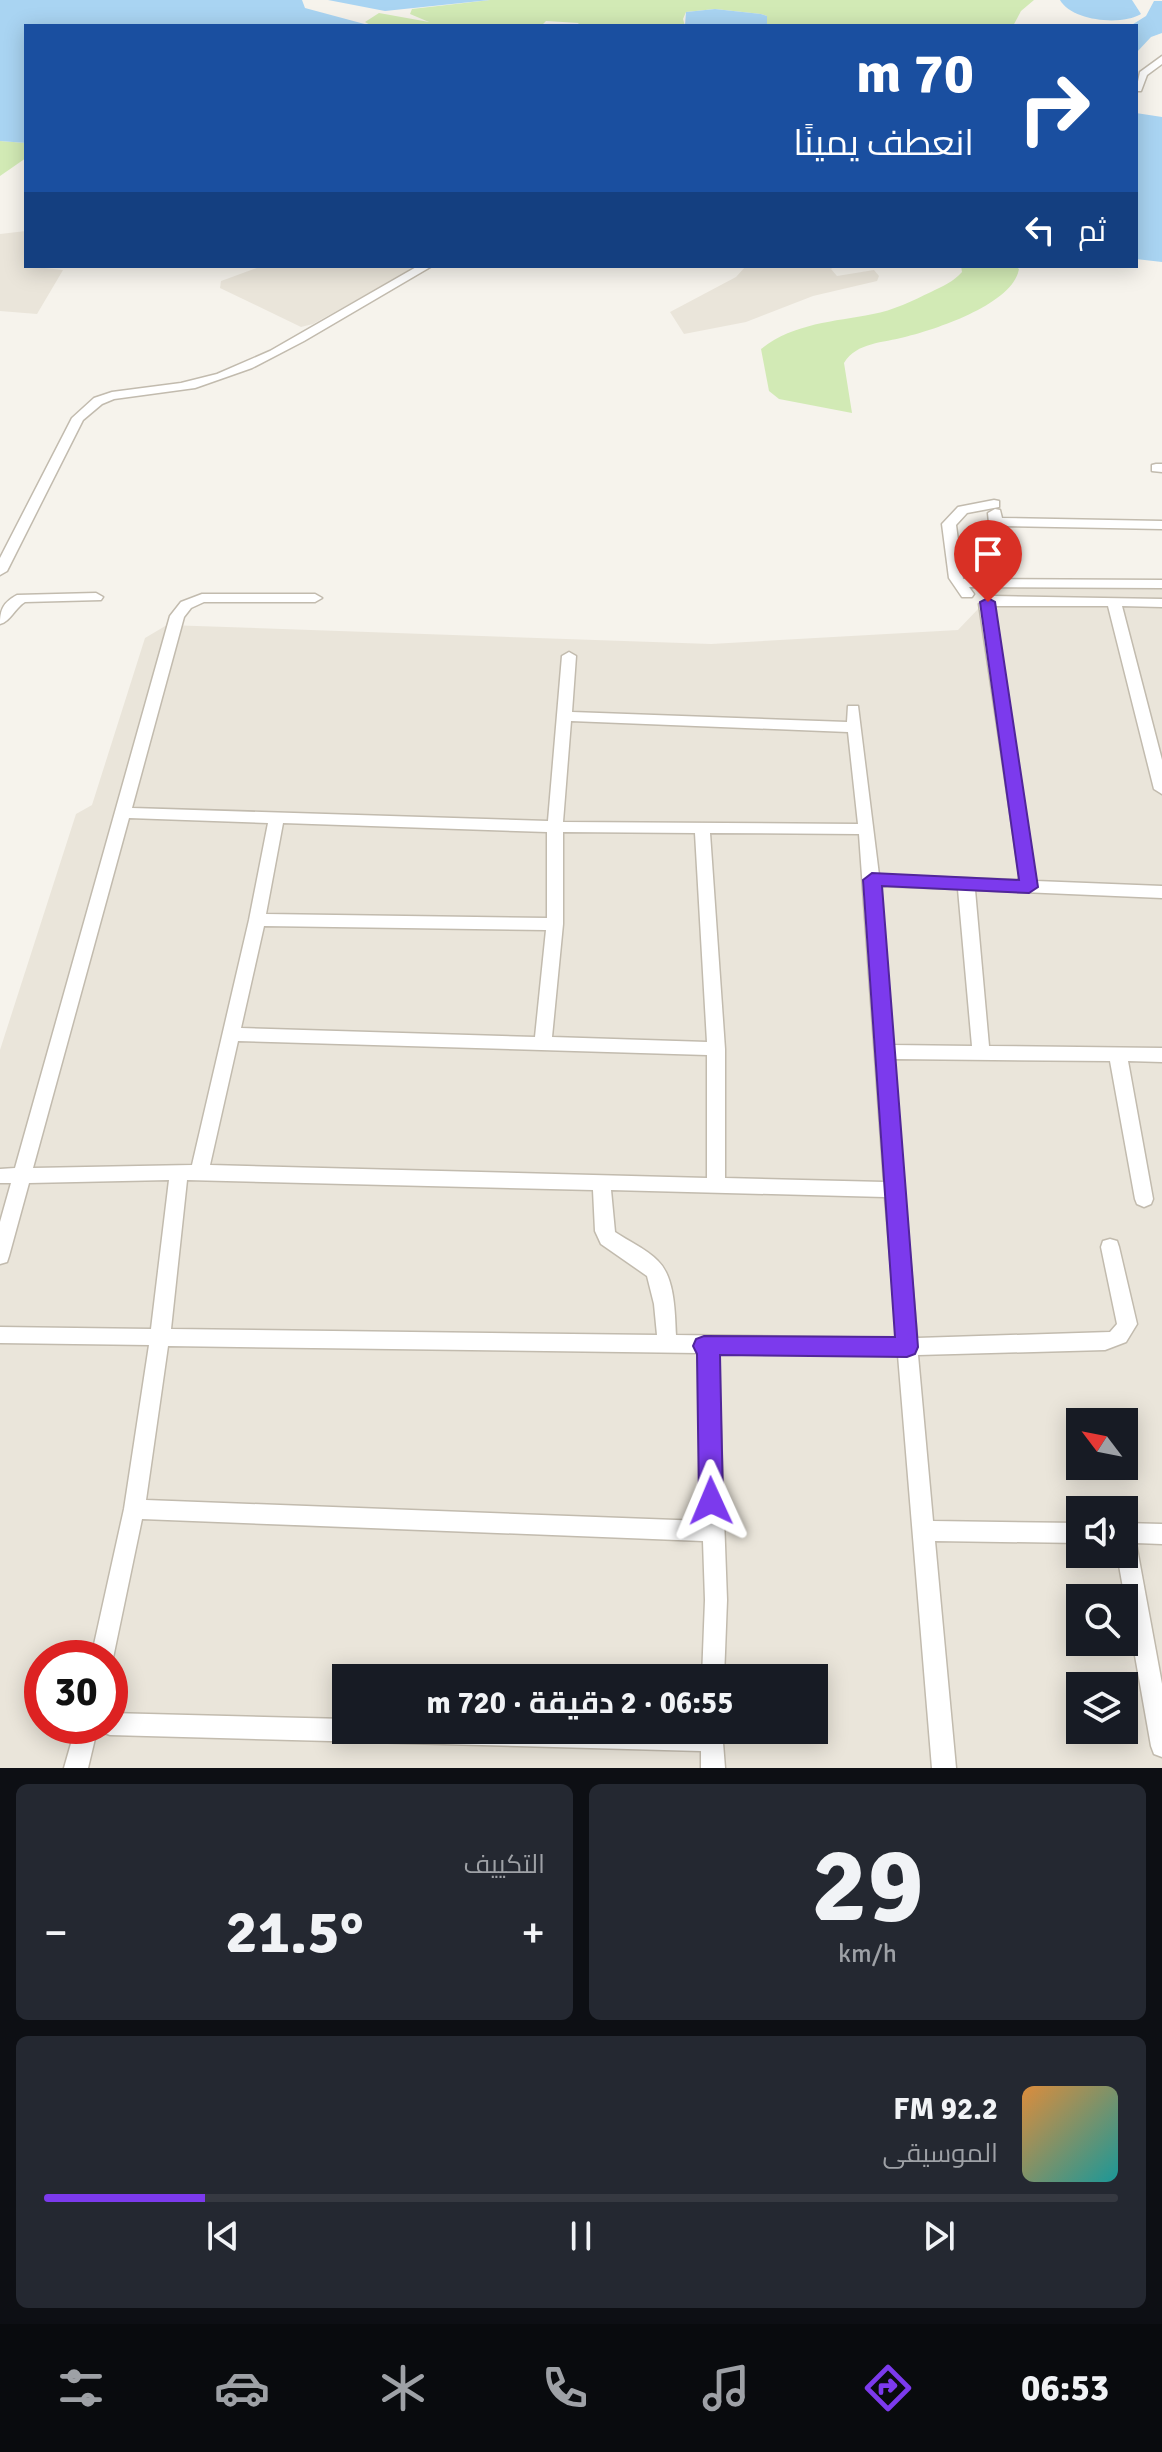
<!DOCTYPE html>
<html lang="ar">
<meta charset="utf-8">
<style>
:root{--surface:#171b24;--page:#242831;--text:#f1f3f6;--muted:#9ea1a6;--line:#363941;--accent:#7c3aed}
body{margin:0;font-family:Signika,Cairo,sans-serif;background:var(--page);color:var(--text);direction:rtl;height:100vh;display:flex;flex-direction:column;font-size:30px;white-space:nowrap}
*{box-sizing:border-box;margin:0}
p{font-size:26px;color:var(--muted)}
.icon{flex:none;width:44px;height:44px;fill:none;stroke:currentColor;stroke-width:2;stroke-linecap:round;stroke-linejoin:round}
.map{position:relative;height:1768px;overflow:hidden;direction:ltr}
.drawer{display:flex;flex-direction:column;gap:16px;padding:16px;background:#0d0f14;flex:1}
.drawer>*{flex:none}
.top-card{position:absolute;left:24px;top:24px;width:1114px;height:244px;border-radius:0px;box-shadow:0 4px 20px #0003;direction:rtl;background:#1a4fa0;color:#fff;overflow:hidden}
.needle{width:52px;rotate:302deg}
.fabs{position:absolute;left:1066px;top:1408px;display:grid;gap:16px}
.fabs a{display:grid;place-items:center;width:72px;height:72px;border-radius:0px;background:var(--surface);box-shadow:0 4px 20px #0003;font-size:40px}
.speed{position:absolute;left:24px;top:1640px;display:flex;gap:16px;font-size:40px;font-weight:700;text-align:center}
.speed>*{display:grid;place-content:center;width:104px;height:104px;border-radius:50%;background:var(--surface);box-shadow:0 4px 20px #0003;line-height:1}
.speed .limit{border:12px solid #d22;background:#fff;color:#111}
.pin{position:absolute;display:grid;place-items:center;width:68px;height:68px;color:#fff;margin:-82px -34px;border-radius:50% 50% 50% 0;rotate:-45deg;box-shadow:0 0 8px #0007}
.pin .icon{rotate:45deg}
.me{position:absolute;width:88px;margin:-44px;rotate:359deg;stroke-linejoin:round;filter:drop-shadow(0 0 6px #0008)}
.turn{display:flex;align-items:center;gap:28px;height:168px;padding:0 32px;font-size:36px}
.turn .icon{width:104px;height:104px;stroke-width:2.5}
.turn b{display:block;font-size:56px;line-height:68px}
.then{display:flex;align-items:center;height:76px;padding:0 32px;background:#0003;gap:16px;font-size:30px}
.big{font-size:60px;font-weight:700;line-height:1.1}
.drawer .widget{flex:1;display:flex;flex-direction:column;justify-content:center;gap:12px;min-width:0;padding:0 28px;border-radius:12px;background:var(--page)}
.drawer .dial{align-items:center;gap:0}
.dial b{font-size:104px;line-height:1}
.song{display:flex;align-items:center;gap:24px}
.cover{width:96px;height:96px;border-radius:12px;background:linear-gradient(135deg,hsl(30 70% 55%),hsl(180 70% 35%))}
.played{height:8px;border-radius:4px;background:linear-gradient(90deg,var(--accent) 15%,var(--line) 15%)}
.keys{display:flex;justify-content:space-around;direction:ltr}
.heat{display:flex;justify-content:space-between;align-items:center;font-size:44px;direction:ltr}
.drawer .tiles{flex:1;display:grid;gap:16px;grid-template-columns:1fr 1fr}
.widget:last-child{grid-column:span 2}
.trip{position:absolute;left:332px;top:1664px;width:496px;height:80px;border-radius:0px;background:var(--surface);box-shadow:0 4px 20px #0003;font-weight:700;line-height:80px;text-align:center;direction:rtl}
.dock{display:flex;height:128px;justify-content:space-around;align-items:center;background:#090b0e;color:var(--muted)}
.dock .icon{width:56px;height:56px}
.dock .selected{color:var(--accent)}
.dock b{font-size:36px;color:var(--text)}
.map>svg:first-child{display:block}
.residential{fill:#eae5da;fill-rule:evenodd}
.green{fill:#d2eab5}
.water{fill:#a9d4f2}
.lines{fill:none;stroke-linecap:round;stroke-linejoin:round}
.minor-casing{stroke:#c2bbae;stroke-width:3}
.minor{fill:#fff;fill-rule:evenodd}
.route{fill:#7c3aed;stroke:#51269a;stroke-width:2}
</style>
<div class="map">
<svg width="1162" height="1768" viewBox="0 0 1162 1768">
<rect width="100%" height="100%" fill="#f6f3ec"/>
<g class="residential">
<path d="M 26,231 L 26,266 L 63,270 L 37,314 L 0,311 L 0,234 Z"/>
<path d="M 262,266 L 418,266 L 313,324 L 301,327 L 220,288 L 221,281 Z"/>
<path d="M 746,266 L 835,266 L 831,269 L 837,276 L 874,270 L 879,276 L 877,281 L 813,296 L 746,322 L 684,334 L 670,312 L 736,277 Z"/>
<path d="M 1162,585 L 1162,1768 L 0,1768 L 0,1050 L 76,814 L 92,805 L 145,638 L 167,625 L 711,644 L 958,630 L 998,588 ZM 1080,1422 L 1124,1422 L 1124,1466 L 1080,1466 ZM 1080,1510 L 1124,1510 L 1124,1554 L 1080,1554 ZM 1080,1598 L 1124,1598 L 1124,1642 L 1080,1642 ZM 42,1658 L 110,1658 L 110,1726 L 42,1726 ZM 346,1678 L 814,1678 L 814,1730 L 346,1730 ZM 1080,1686 L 1124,1686 L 1124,1730 L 1080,1730 Z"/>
</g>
<g class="green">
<path d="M 490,0 L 1034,0 L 1021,11 L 1013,26 L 767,26 L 767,16 L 761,14 L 715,9 L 686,12 L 683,19 L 685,26 L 575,26 L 579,23 L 546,21 L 541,26 L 372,26 L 365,22 L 379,13 L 429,22 L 410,14 L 412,9 Z"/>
<path d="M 0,141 L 26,143 L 26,158 L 0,176 Z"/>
<path d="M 961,266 L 1015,266 L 1019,269 C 1013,304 937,329 905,337 C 883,343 857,342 844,363 L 852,413 L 779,399 L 769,391 L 761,349 C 794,323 833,322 873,314 C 892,311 914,300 931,292 C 943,286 953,282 962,272 Z"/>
</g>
<g class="water">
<path d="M 0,0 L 302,0 L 305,8 L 372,26 L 26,26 L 26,143 L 0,141 Z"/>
<path d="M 328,0 L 490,0 L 385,11 Z"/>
<path d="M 1060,0 L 1132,0 L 1141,14 C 1121,26 1072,21 1060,0 Z"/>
<path d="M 1154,1 L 1162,1 L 1162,33 L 1151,37 L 1136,53 L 1136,26 L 1130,26 L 1146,16 Z"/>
<path d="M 715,9 L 761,14 L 767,16 L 767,26 L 685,25 L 686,12 Z"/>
<path d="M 1136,113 L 1162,117 L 1162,262 L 1136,259 Z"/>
</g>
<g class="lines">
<defs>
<g id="minor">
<path d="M 1162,56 L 1162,64 L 1147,75 L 1141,91 L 1136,91 L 1140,72 Z"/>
<path d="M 418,266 L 432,266 L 304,341 L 252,368 L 195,388 L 114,399 L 102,404 L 83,420 L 7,571 L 0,575 L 0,558 L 72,418 L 94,398 L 112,392 L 181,383 L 217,374 L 270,351 Z"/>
<path d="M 1156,464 L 1162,464 L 1162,472 L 1152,471 L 1152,465 Z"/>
<path d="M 994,500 L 999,501 L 999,507 L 967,513 L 956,525 L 963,579 L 1162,580 L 1162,588 L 969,587 L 974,594 L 972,597 L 962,597 L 949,578 L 942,524 L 958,507 Z"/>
<path d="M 995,509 L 1000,510 L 1002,518 L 1162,521 L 1162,529 L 1003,526 L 1005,543 L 998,547 L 991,543 L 988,513 Z"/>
<path d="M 96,593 L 103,597 L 101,600 L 25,602 C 15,608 10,622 0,624 C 0,609 4,602 17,595 Z"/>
<path d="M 202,594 L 315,594 L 322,598 L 315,602 L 204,602 L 191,608 L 184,617 L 132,808 L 548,821 L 562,656 L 569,652 L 576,656 L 572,712 L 847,722 L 848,706 L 858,706 L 879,875 L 1020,880 L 979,604 L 994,596 L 1162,599 L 1162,607 L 1122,606 L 1162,760 L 1162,794 L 1154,789 L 1108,606 L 993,606 L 1036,881 L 1162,886 L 1162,898 L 975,890 L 989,1046 L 1162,1048 L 1162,1062 L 1128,1061 L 1153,1199 L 1151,1204 L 1144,1207 L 1137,1204 L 1135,1199 L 1110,1061 L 893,1059 L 917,1338 L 1110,1332 L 1117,1324 L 1101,1247 L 1103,1241 L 1110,1239 L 1117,1241 L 1119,1247 L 1137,1324 L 1126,1342 L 1105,1350 L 918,1355 L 933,1521 L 1080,1523 L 1080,1543 L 935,1541 L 956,1768 L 932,1768 L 898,1355 L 718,1353 L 727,1600 L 724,1678 L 702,1678 L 705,1600 L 703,1541 L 142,1519 L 113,1658 L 110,1665 L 110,1658 L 91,1658 L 124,1509 L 149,1345 L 0,1343 L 0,1327 L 151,1329 L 169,1180 L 29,1183 L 9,1256 L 7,1262 L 0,1264 L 0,1222 L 11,1183 L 0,1183 L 0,1169 L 15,1168 L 170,616 L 181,602 ZM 571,721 L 848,732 L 858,824 L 563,822 ZM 129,818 L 268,823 L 249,920 L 192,1165 L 33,1168 ZM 283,823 L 547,832 L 547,918 L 266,914 ZM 563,832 L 695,833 L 707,1042 L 552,1037 L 563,924 ZM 710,833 L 859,834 L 884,1182 L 725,1178 L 725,1049 ZM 880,886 L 958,889 L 972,1046 L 892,1045 ZM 264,926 L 546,930 L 535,1037 L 241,1028 ZM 238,1041 L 707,1055 L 707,1178 L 210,1165 ZM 187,1180 L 593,1190 L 595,1231 L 601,1244 L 647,1276 L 654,1304 L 657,1335 L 171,1329 ZM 611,1190 L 885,1197 L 897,1338 L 676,1335 C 675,1314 675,1277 658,1261 C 647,1249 628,1241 615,1232 ZM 168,1346 L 698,1353 L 703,1521 L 146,1500 Z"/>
<path d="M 1124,1523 L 1162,1524 L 1162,1544 L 1136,1543 L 1162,1684 L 1162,1757 L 1154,1754 L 1151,1746 L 1117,1554 L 1124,1554 Z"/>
<path d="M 110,1713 L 346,1719 L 346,1730 L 722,1730 L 725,1768 L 701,1768 L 701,1751 L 110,1735 L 102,1732 L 99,1726 L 110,1726 Z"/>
<path d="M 76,1726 L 98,1726 L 88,1768 L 64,1768 Z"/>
</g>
</defs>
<use href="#minor" class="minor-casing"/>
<use href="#minor" class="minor"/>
</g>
<path class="route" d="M 988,598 L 995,602 L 1038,887 L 1029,893 L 882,886 L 918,1347 L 915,1354 L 907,1357 L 720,1355 L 723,1501 L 719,1509 L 711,1512 L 703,1509 L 699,1501 L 697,1354 L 693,1346 L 696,1339 L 704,1336 L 895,1337 L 863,880 L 872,873 L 1019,880 L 980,602 Z"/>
</svg>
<div class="fabs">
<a><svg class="needle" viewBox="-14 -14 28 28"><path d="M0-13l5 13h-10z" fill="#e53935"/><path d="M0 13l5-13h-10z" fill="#9ea1a6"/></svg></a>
<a><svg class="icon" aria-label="sound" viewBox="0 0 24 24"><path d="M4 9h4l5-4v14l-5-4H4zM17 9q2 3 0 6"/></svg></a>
<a><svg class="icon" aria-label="search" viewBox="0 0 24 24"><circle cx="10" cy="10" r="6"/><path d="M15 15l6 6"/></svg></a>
<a><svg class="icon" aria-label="layers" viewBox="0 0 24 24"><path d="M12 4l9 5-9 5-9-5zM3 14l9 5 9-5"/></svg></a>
</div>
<div class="speed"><div class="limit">30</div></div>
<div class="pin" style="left:988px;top:602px;background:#d93025"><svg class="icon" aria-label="arrive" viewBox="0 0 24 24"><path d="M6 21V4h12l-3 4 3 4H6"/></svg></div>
<svg class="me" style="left:711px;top:1501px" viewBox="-20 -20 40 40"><path d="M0-17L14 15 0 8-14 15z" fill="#7c3aed" stroke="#fff" stroke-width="4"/></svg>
<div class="trip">06:55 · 2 دقيقة · 720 m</div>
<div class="top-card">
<div class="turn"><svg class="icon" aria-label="right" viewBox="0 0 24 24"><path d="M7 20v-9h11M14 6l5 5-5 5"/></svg><div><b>70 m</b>انعطف يمينًا</div></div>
<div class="then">ثم<svg class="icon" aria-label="left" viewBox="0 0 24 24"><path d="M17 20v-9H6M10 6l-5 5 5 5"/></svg></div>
</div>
</div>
<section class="drawer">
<div class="tiles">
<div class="widget dial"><b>29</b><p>km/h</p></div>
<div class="widget"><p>التكييف</p>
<div class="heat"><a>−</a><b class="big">21.5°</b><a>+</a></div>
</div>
<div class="widget">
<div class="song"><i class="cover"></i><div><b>92.2 FM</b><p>الموسيقى</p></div></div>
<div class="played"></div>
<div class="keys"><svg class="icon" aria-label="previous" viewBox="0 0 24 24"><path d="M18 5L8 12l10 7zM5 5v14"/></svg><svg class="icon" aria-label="pause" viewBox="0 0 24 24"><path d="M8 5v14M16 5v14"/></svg><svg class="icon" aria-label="next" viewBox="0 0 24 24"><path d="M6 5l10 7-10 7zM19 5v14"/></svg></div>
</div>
</div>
</section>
<nav class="dock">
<b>06:53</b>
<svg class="icon selected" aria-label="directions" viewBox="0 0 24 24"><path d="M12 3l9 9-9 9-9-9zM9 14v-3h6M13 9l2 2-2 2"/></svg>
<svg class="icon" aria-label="music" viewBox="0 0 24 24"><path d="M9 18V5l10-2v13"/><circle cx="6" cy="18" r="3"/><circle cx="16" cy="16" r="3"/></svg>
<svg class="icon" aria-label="phone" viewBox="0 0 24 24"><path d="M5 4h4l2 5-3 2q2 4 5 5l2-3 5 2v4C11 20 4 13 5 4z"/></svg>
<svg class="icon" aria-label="climate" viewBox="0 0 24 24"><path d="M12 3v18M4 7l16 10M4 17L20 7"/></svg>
<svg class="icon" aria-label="car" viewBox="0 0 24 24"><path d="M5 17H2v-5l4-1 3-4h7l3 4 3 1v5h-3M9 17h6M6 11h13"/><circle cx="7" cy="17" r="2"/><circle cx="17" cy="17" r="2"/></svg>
<svg class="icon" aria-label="filters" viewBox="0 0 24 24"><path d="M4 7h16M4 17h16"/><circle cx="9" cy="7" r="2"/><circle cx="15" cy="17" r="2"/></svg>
</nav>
